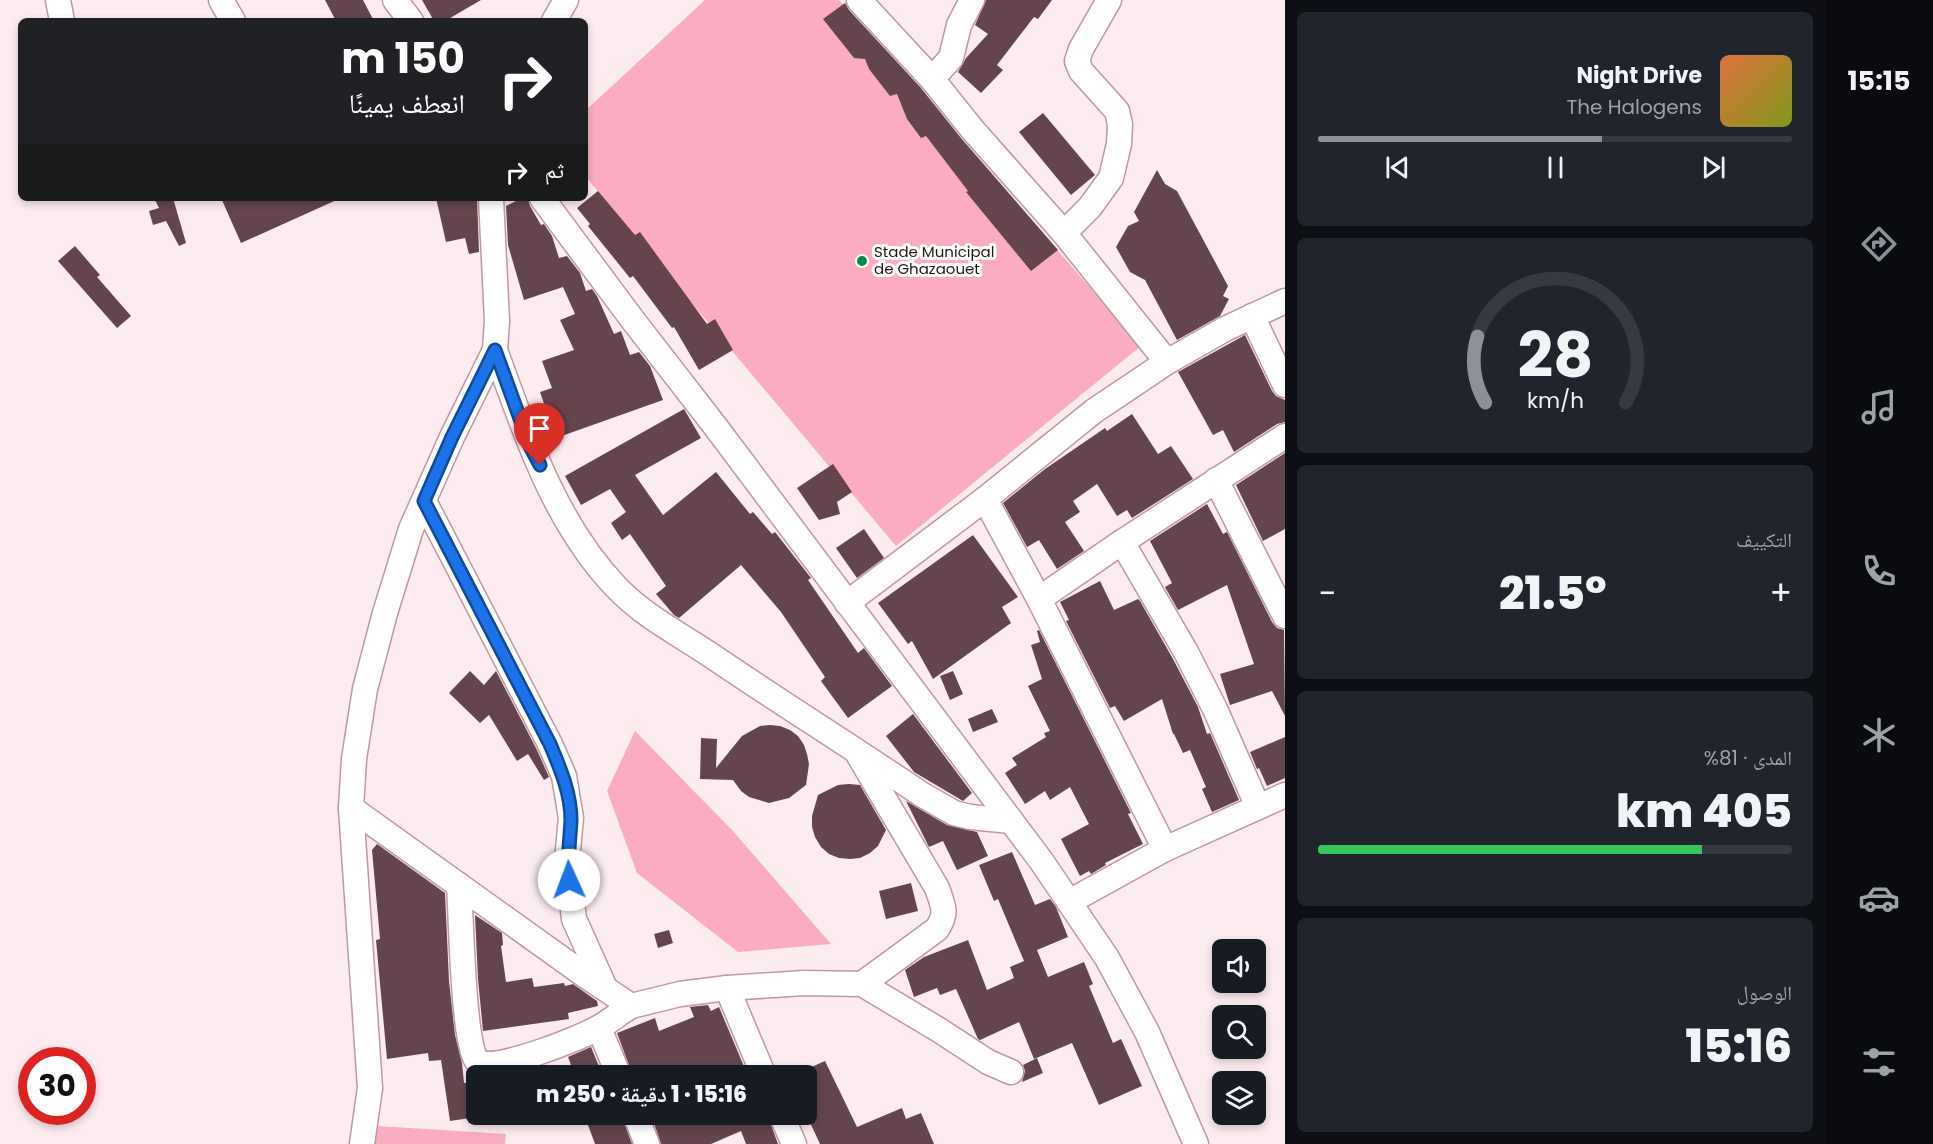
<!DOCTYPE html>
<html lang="ar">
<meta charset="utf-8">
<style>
:root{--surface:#171b24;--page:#20242c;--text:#f1f3f6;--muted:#9ea1a6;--line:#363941;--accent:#8c9099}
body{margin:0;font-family:Poppins,"Noto Naskh Arabic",sans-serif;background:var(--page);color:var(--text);direction:rtl;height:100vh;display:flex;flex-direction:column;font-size:22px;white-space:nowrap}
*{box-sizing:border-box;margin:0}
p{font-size:20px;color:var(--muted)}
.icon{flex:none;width:33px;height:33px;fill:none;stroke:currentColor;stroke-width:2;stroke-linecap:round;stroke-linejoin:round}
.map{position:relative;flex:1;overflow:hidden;direction:ltr}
.panel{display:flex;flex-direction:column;gap:12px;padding:12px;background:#0d0f14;width:540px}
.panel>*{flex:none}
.hud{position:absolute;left:18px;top:18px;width:570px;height:183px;border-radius:9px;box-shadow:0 3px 9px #0003;direction:rtl;background:#202124;color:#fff;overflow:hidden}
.fabs{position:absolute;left:1212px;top:939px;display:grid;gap:12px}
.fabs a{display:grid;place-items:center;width:54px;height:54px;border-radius:9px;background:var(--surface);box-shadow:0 3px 9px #0003;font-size:30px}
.speed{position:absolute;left:18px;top:1047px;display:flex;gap:12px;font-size:30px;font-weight:700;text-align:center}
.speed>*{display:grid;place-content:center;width:78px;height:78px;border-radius:50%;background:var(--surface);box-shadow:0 3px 9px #0003;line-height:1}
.speed .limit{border:9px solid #d22;background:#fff;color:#111}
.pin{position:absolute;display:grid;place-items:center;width:51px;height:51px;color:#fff;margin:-62px -26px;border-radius:50% 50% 50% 0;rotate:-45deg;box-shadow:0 0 6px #0007}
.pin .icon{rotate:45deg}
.me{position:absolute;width:66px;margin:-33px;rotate:358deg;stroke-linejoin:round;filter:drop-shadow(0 0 4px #0008)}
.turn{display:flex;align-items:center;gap:21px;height:126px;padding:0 24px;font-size:27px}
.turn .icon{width:78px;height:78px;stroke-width:2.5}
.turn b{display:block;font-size:42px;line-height:51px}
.then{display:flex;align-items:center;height:57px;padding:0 24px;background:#0003;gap:12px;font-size:22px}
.big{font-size:45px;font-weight:800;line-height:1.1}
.panel .tile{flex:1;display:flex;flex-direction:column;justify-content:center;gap:9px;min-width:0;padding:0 21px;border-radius:9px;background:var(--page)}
.panel .dial{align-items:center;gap:0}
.dial svg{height:156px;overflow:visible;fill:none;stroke:var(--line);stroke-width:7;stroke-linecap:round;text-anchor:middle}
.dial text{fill:var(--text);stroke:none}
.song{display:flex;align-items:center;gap:18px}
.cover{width:72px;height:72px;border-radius:9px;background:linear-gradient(135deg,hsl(20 70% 55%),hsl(70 70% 35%))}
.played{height:6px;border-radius:3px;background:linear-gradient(90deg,var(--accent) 60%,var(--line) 60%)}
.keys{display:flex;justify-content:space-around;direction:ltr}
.heat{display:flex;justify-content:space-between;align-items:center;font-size:33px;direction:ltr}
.charge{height:9px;border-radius:4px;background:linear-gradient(90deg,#34c759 81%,var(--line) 0)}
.trip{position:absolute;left:466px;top:1065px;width:351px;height:60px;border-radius:9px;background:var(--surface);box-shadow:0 3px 9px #0003;font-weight:800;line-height:60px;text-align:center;direction:rtl}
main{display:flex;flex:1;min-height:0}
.tabs{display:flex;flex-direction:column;width:108px;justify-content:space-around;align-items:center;background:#090b0e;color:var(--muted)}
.tabs .icon{width:42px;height:42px}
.tabs .on{color:var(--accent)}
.tabs b{font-size:27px;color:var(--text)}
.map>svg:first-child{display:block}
.green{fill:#fcacc0}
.building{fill:#65454d}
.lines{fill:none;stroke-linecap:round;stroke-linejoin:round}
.minor-casing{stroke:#be99a1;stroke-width:27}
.minor{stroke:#fff;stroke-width:24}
.route-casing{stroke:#114b97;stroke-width:15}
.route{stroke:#1a73e8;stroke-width:10}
.poi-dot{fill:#008c49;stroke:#fff;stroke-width:2}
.labels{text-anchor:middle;stroke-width:6;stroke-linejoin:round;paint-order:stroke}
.poi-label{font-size:15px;fill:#241619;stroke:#fff;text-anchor:start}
</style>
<main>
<nav class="tabs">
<b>15:15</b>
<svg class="icon on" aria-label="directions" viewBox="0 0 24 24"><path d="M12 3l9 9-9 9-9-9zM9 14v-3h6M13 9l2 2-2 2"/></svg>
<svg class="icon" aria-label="music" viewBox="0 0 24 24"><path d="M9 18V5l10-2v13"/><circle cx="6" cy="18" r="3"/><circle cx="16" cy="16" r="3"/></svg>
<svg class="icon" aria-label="phone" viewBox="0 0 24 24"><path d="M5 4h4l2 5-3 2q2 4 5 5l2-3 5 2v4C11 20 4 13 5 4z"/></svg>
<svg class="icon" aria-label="climate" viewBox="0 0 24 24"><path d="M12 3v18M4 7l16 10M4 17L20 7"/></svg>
<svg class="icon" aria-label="car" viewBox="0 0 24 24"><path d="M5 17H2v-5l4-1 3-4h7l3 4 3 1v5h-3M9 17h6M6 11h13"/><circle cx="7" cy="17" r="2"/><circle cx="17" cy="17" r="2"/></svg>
<svg class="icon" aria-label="filters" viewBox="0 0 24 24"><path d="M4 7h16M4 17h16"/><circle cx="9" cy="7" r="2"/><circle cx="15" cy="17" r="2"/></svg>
</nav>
<section class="panel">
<div class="tile">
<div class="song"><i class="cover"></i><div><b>Night Drive</b><p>The Halogens</p></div></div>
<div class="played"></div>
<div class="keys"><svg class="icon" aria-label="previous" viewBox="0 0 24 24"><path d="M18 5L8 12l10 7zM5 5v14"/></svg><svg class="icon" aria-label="pause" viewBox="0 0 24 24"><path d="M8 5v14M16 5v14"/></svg><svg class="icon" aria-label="next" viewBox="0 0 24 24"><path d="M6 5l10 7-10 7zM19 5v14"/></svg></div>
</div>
<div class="tile dial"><svg viewBox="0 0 100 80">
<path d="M14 69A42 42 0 1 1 86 69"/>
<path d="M14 69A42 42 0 0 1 10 35" stroke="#8c9099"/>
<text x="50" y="56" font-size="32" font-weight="700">28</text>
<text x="50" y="72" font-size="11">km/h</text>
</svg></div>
<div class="tile"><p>التكييف</p>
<div class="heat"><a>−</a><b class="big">21.5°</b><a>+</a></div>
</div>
<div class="tile"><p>المدى · 81%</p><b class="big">405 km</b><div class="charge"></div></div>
<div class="tile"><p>الوصول</p><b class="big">15:16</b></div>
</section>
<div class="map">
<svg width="1285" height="1144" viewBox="0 0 1285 1144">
<rect width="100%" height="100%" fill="#fcebef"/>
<g class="green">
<path d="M 705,0 L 839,0 L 1141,346 L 896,546 L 585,176 L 585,111 Z"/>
<path d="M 635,731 L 732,830 L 831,944 L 738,952 L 637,873 L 607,791 Z"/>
<path d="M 377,1126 L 506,1134 L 505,1144 L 375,1144 Z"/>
</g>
<g class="building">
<path d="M 325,0 L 363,0 L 374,21 L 336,21 Z"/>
<path d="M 422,0 L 481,0 L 445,21 L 434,21 Z"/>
<path d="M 986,0 L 1052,0 L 1038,19 L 1034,17 L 997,65 L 1003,70 L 981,93 L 958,72 L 966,58 L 988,34 L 975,25 Z"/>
<path d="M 845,3 L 849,10 L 921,88 L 961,138 L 1058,250 L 1031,271 L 966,192 L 968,191 L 926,136 L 921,138 L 907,119 L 897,94 L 890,96 L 869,69 L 865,59 L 854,58 L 823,19 Z"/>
<path d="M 1043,113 L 1095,175 L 1071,195 L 1019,132 Z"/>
<path d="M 1157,170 L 1165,184 L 1177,191 L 1228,286 L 1223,296 L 1229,299 L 1220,316 L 1177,340 L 1145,280 L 1130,272 L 1116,247 L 1128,226 L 1139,221 L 1134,212 Z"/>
<path d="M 598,191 L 635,235 L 640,232 L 707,324 L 715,319 L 733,350 L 699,370 L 674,327 L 672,328 L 633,276 L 630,278 L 588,226 L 590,224 L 577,208 Z"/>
<path d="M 154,198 L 173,198 L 186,243 L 179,246 L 166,221 L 153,225 L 149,211 L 159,208 Z"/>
<path d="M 221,198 L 341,198 L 241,243 Z"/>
<path d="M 436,198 L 477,198 L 479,252 L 469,254 L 465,238 L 446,242 Z"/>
<path d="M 522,198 L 528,198 L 530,206 L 541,225 L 544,224 L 552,236 L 559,258 L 567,256 L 580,273 L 586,291 L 592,289 L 597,296 L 614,334 L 621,331 L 630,355 L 639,352 L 650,366 L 663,400 L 556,438 L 540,392 L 552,388 L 542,361 L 574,350 L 560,320 L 575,314 L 563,287 L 524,300 L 508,245 L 506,206 Z"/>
<path d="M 75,246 L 100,275 L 97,277 L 131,316 L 117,328 L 58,261 Z"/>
<path d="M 1245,335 L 1272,391 L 1276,396 L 1285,400 L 1285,422 L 1277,424 L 1234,452 L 1223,430 L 1213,435 L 1178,372 Z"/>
<path d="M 684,409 L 701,438 L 635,475 L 663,515 L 716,472 L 750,514 L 753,512 L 772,534 L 775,532 L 811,578 L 808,580 L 858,653 L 864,648 L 892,686 L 848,718 L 821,681 L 825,677 L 781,612 L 741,565 L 679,618 L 674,615 L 656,594 L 666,586 L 630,534 L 622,540 L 611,523 L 626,512 L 610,489 L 581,505 L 565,476 Z"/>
<path d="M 1132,414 L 1158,454 L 1171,446 L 1193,479 L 1132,518 L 1127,510 L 1117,516 L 1097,484 L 1073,501 L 1080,512 L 1065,522 L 1084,551 L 1057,569 L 1039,540 L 1027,547 L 1003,503 L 1045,469 L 1105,428 L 1107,431 Z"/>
<path d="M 1285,453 L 1285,529 L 1263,541 L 1236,485 Z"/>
<path d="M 833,464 L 852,492 L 837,502 L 840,514 L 819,520 L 797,488 Z"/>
<path d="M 1207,504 L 1223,534 L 1227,532 L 1272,622 L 1277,628 L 1284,630 L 1285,716 L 1272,691 L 1230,705 L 1220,674 L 1254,664 L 1227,585 L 1178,610 L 1165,587 L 1172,583 L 1150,541 Z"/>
<path d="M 864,529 L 884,558 L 857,578 L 836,548 Z"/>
<path d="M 973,535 L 1018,597 L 1002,607 L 1011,623 L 933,679 L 912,641 L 908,644 L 878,603 Z"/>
<path d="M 1100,581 L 1114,610 L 1138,599 L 1140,601 L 1173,659 L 1198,707 L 1207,734 L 1210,733 L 1239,800 L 1212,812 L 1202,789 L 1206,787 L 1190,750 L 1183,753 L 1174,734 L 1173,734 L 1162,699 L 1124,721 L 1115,706 L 1110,708 L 1066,621 L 1069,620 L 1060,602 Z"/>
<path d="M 1039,630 L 1131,813 L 1128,814 L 1143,844 L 1105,863 L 1106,865 L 1091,874 L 1089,871 L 1080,876 L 1061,839 L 1089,824 L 1070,787 L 1050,800 L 1045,791 L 1025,804 L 1005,773 L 1017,765 L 1012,758 L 1046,737 L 1044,733 L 1050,731 L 1028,686 L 1042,679 L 1031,645 L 1040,642 L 1037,631 Z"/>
<path d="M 470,671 L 484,685 L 496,671 L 537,750 L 549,777 L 544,780 L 528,754 L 517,761 L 489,715 L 480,723 L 449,693 Z"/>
<path d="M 953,671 L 963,694 L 950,700 L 940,676 Z"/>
<path d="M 992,709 L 998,722 L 973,732 L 968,719 Z"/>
<path d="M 913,714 L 972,793 L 963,801 L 914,772 L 886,736 Z"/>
<path d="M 770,725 L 780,726 L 790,730 L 798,736 L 804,745 L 807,754 L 809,764 L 806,785 L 789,798 L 769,803 L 749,797 L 741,791 L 733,780 L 700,779 L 701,738 L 717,739 L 716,768 L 742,736 L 760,726 Z"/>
<path d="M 1285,737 L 1285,778 L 1267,786 L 1259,768 L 1257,769 L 1250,752 Z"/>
<path d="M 849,784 L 860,785 L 886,830 L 878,846 L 870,853 L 860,858 L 850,859 L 839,858 L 829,854 L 821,847 L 815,837 L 812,827 L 812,816 L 818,795 L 838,785 Z"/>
<path d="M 906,801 L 947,825 L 977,832 L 988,856 L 957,870 L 943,841 L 929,847 Z"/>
<path d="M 377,844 L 445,893 L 449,981 L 455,1035 L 462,1063 L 464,1083 L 477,1081 L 477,1117 L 450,1121 L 441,1060 L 429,1061 L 428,1053 L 387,1059 L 376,940 L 380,939 L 372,850 Z"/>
<path d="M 1012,852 L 1035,905 L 1050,899 L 1056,907 L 1068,937 L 1037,950 L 1048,977 L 1084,962 L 1093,984 L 1089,986 L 1113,1043 L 1121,1039 L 1142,1086 L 1099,1105 L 1072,1043 L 1034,1059 L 1019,1022 L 980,1040 L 978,1039 L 956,989 L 940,995 L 937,988 L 914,997 L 905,970 L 924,957 L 968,940 L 987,990 L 1014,978 L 1010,967 L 1024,961 L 998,899 L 994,901 L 979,865 Z"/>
<path d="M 911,883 L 918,911 L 886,919 L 879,891 Z"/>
<path d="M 475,915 L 502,933 L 503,945 L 501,946 L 506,982 L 532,978 L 534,987 L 564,983 L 565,986 L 573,984 L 597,1001 L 598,1006 L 568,1013 L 569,1019 L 483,1031 L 478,979 Z"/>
<path d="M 669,930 L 673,943 L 658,948 L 654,934 Z"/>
<path d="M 708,1005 L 711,1011 L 719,1007 L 748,1076 L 633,1076 L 617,1033 L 655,1018 L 659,1031 L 694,1017 L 690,1007 Z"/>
<path d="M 591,1047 L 603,1076 L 575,1076 L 568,1057 Z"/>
<path d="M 1037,1058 L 1043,1073 L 1022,1082 L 1025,1071 L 1023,1065 Z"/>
<path d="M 825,1061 L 857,1127 L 902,1108 L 906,1119 L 921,1113 L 934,1144 L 820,1144 L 807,1116 L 807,1069 Z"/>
<path d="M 584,1114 L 621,1114 L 632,1144 L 595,1144 Z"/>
<path d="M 651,1114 L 767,1114 L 778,1144 L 746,1144 L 741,1131 L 711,1144 L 661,1144 Z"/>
</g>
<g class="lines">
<defs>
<g id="minor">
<path d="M 58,0 L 62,21"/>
<path d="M 221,0 L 233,21"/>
<path d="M 395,0 L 411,21"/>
<path d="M 859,0 L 932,79 L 972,129 L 1064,233 L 1167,362"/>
<path d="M 554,21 L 566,0"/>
<path d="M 932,79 L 951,58 L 959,25 L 972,0"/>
<path d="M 542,198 L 632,319 L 715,426 L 1042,862 L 1107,958 L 1147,1032 L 1196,1144"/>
<path d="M 1064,233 L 1090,207 L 1111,178 L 1119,144 L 1120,124 L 1117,111 L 1081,71 L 1077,61 L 1081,49 L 1109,0"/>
<path d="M 1252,316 L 1285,385"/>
<path d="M 495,350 C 525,432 554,522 616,587 C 646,618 678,633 712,656 C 781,703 852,747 921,794 L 954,813 L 970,817 L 1011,821"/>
<path d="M 1216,480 L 1285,616"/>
<path d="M 985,499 L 1039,599 L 1165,849"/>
<path d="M 424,501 L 550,744 L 564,776 L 571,818 L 567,860 L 574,919 L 605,988"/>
<path d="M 1122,542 L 1186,652 L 1215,709 L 1258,807"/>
<path d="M 1039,599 L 1122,542 L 1285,436"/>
<path d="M 847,603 L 985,499 L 1094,411 L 1167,362 L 1225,329 L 1285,301"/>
<path d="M 859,756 L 937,888 C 943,906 948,912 937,929 L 862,984"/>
<path d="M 351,808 L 583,974 L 631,1006 L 680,994 L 727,988 L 804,983 L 862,984 L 939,1030 L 988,1062 L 1011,1072"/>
<path d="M 459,885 C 461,912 463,1051 478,1062 C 493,1073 580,1038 596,1029 C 608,1023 619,1013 631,1006"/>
<path d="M 1069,902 L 1165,849 L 1285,795"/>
<path d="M 727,988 L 764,1076"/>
<path d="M 599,1028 L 619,1076"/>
<path d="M 635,1114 L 647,1144"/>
<path d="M 781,1114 L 794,1144"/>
<path d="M 362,1144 L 370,1088 L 351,808 L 354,759 L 365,689 L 385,613 L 411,529 L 452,437 L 495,350 L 497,321 L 491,198"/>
</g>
</defs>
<use href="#minor" class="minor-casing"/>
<use href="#minor" class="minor"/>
</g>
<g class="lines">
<defs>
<path id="route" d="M 540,465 L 530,446 L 495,350 L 452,437 L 424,501 L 550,744 C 560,768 571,793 571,820 C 570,840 567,859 569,880"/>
</defs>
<use href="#route" class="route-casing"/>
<use href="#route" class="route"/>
</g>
<circle class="poi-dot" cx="862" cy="261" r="6"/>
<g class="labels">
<g class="poi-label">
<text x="874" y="257">Stade Municipal<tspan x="874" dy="17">de Ghazaouet</tspan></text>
</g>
</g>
</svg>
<div class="fabs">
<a><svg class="icon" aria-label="sound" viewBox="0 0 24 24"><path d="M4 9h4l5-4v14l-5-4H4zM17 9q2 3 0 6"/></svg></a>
<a><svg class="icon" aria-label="search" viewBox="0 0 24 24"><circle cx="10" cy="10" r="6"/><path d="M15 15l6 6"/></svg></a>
<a><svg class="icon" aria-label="layers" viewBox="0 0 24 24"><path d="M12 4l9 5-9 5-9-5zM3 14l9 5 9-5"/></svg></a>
</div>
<div class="speed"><div class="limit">30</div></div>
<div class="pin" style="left:540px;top:465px;background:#d93025"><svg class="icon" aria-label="arrive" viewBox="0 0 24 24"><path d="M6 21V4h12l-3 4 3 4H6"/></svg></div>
<svg class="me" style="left:569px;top:880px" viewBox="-20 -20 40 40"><circle r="19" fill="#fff"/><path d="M0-13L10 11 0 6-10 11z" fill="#1a73e8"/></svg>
<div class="trip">15:16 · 1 دقيقة · 250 m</div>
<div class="hud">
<div class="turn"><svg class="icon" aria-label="right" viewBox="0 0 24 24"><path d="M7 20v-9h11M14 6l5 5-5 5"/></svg><div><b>150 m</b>انعطف يمينًا</div></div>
<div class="then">ثم<svg class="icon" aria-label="right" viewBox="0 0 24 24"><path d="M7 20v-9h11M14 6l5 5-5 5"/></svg></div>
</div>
</div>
</main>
